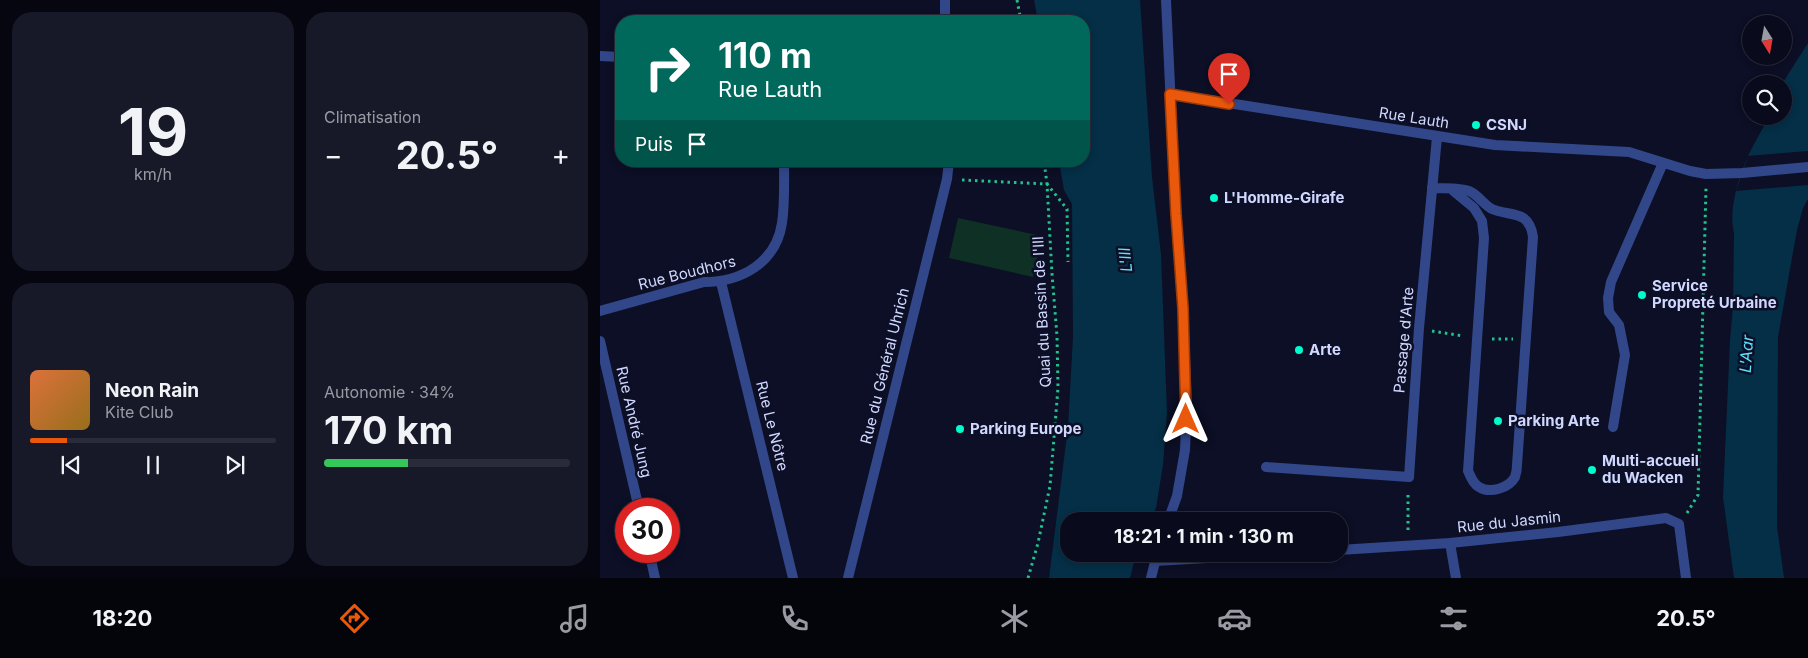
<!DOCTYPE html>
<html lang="fr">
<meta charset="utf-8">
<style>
:root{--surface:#090b1c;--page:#171929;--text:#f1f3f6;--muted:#999ba3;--line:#292b3b;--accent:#ea580c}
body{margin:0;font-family:Inter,sans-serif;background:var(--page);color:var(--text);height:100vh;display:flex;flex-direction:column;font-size:19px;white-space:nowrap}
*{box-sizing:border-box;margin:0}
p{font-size:16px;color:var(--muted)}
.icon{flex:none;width:28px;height:28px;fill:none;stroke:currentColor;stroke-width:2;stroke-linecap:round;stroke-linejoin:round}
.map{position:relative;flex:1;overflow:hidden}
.details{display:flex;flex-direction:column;gap:12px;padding:12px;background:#05060f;width:600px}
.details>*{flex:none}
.guide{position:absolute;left:15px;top:15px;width:475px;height:152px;border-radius:20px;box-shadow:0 2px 8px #0003,0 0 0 1px var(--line);background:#00695c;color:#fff;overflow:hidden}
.needle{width:32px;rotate:169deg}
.tools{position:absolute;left:1142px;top:15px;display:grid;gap:10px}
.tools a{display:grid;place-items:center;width:50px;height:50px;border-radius:50%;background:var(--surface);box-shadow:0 2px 8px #0003,0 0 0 1px var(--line);font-size:25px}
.speed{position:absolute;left:15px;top:498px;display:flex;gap:10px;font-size:25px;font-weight:700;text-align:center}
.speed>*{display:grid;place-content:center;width:65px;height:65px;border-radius:50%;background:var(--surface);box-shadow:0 2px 8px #0003,0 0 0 1px var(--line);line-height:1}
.speed .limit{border:8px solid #d22;background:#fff;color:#111}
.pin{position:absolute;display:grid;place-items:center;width:42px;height:42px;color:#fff;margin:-51px -21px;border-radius:50% 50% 50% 0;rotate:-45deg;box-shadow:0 0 5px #0007}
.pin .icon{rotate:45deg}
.me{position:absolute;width:55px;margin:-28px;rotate:0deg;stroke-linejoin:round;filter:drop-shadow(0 0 4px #0008)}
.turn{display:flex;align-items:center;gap:18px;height:105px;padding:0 20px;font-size:22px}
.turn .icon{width:65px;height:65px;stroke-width:2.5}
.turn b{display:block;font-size:35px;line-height:42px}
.then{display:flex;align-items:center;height:48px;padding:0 20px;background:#0003;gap:10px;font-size:19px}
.big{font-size:38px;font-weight:700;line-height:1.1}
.details .tile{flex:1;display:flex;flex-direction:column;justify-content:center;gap:8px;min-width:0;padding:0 18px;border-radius:20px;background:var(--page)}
.details .dial{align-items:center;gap:0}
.dial b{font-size:65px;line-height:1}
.song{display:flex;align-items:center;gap:15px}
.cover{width:60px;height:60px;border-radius:8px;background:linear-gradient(135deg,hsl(20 70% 55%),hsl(40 70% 35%))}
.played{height:5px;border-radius:2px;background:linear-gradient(90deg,var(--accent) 15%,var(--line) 15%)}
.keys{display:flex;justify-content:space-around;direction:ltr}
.heat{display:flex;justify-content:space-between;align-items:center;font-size:28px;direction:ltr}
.charge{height:8px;border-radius:4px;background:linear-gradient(90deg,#34c759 34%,var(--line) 0)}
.details .tiles{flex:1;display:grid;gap:12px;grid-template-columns:repeat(2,1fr)}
.trip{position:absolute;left:460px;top:512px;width:288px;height:50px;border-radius:20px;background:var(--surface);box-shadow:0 2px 8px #0003,0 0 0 1px var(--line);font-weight:700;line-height:50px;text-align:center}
.menu{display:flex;height:80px;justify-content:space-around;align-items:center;background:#04040b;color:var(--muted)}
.menu .icon{width:35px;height:35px}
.menu .active{color:var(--accent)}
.menu b{font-size:22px;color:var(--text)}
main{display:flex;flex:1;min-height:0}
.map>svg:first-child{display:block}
.green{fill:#0e3025}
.water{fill:#042f46}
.pier{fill:#0c0f25}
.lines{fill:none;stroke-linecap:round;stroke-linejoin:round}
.path{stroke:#21c28b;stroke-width:3;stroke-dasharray:2.5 4;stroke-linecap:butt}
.service{stroke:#324789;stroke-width:10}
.minor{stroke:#324789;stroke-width:10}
.route-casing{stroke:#983908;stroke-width:12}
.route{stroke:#ea580c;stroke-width:9}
.poi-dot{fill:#00fbcd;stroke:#0c0f25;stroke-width:2}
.labels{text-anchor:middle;stroke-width:5;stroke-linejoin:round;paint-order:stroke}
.street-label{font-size:15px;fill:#d0d8ff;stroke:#0c0f25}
.poi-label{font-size:15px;font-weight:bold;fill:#d0d8ff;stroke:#0c0f25;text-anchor:start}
.water-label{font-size:16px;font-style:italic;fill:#5ee2ff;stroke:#0c0f25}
</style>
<main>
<section class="details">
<div class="tiles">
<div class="tile dial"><b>19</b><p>km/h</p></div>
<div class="tile"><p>Climatisation</p>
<div class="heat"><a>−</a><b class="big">20.5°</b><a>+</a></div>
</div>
<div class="tile">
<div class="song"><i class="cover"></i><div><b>Neon Rain</b><p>Kite Club</p></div></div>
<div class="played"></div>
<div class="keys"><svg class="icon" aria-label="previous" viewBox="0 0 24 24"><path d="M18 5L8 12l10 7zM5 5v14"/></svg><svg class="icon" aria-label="pause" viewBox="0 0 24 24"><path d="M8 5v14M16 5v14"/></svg><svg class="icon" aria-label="next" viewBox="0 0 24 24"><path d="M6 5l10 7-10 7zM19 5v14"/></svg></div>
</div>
<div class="tile"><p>Autonomie · 34%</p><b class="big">170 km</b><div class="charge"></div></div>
</div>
</section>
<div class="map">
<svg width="1208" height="578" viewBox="0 0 1208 578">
<rect width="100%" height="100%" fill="#0c0f25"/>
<path class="green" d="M 358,218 L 442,236 L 433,277 L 349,258 Z"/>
<g class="water">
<path d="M 434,0 L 540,0 L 552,177 L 561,254 L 567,412 L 563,465 L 556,508 L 550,521 L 469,521 L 469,554 L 536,554 L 530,578 L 449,578 L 468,427 L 473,337 L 472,204 L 464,190 L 459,161 L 484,161 L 484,21 L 438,21 Z"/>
<path d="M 1208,43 L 1208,199 L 1203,208 L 1197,230 L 1178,337 L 1177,526 L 1184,578 L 1134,578 L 1123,497 L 1130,340 L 1133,306 L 1134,233 C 1128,210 1139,175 1149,154 C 1155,141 1163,129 1169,116 L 1184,116 L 1184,84 L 1182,84 Z"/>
</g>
<path class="pier" d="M 1208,151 L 1208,185 L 1136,191 L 1148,156 Z"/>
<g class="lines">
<g class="path">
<path d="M 417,0 L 421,21"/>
<path d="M 362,180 L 447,184 L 467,209 L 468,262"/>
<path d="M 832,331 L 863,336"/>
<path d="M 892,339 L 913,339"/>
<path d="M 1087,513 L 1098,495 L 1106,188"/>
<path d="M 808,530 L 808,492"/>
<path d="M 428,578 L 438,543 L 450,486 L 458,388 L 457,336 L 452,274 L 447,184 L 444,161"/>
</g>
<g class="service">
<path d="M 832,188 C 843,189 862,187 871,192 C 879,196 884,205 892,209 C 911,217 929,209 933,237 L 917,465 C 917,468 916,474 915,477 C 909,488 890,494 879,487 C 873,484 871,477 868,471 L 884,238 L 882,221 L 874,208 L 851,189"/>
<path d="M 1013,427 L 1025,355 L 1019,325 L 1009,312 L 1008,298 L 1011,282 L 1063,163"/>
<path d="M 666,467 L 809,477"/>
</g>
<g class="minor">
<path d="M 345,0 L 345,21"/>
<path d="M 566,0 L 576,214 L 583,308 L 587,404 L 585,450 L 577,496 L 568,521"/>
<path d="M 0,56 L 21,57"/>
<path d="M 571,94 L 895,145 L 1029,152 L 1090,171 L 1106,174 L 1142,173 L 1208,167"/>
<path d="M 121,282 L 193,578"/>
<path d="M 0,311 L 104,282 C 141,282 176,263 182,223 C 185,203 184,181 184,161"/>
<path d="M 0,341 L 39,509"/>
<path d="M 809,477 L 819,328 L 837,137"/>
<path d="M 850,543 L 856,578"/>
<path d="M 739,550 L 850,543 L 958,532 L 1066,518 L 1079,524 L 1086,578"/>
<path d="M 49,551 L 55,578"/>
<path d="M 555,561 L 676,554"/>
<path d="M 248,578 L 347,179 L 349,161"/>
<path d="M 551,578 L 557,554"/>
</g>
</g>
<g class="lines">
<defs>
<path id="route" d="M 586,419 L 583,308 L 576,214 L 570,94 L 629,104"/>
</defs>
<use href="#route" class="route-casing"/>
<use href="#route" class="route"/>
</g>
<g class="poi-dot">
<circle cx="876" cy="125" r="5"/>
<circle cx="614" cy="198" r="5"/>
<circle cx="1042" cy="295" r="5"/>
<circle cx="699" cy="350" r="5"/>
<circle cx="898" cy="421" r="5"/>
<circle cx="360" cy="429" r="5"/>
<circle cx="992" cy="470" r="5"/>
</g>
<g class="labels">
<g class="street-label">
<text transform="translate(814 118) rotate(9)" y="5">Rue Lauth</text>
<text transform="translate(87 273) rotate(-14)" y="5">Rue Boudhors</text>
<text transform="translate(442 312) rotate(-93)" y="5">Quai du Bassin de l'Ill</text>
<text transform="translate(804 340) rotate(-85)" y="5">Passage d'Arte</text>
<text transform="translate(285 366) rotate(-76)" y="5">Rue du Général Uhrich</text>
<text transform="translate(34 422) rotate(77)" y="5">Rue André Jung</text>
<text transform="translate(172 426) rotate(76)" y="5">Rue Le Nôtre</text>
<text transform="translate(909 522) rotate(-6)" y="5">Rue du Jasmin</text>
</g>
<g class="poi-label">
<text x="886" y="130">CSNJ</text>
<text x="624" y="203">L'Homme-Girafe</text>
<text x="1052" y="291">Service<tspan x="1052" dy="17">Propreté Urbaine</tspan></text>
<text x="709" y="355">Arte</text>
<text x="908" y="426">Parking Arte</text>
<text x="370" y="434">Parking Europe</text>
<text x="1002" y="466">Multi-accueil<tspan x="1002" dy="17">du Wacken</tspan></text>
</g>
<g class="water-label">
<text transform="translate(525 260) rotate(-96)" y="6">L'Ill</text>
<text transform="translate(1146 354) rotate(-86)" y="6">L'Aar</text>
</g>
</g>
</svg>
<div class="tools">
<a><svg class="needle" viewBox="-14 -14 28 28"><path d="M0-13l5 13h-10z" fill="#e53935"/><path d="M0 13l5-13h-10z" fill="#999ba3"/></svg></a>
<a><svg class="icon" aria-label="search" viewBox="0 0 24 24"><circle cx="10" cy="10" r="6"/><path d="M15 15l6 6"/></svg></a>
</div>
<div class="speed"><div class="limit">30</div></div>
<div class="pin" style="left:629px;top:104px;background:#d93025"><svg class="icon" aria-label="arrive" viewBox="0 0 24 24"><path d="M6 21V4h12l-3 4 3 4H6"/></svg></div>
<svg class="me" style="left:586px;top:419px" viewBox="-20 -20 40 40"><path d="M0-17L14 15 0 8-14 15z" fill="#ea580c" stroke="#fff" stroke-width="4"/></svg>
<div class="trip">18:21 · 1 min · 130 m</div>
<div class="guide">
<div class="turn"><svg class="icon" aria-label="right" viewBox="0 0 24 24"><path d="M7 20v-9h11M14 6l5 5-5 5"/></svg><div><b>110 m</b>Rue Lauth</div></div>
<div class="then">Puis<svg class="icon" aria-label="arrive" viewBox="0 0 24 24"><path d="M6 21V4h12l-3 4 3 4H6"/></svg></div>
</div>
</div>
</main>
<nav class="menu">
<b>18:20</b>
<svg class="icon active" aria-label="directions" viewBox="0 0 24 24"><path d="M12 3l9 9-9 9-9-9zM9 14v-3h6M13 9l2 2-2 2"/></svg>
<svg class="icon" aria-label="music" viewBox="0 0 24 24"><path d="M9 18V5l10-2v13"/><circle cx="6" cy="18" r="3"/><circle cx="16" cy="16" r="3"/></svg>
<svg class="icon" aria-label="phone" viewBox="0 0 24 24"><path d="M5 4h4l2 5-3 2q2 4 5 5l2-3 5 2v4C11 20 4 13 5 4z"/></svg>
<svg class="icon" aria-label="climate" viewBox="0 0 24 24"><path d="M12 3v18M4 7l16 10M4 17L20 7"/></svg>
<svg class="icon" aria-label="car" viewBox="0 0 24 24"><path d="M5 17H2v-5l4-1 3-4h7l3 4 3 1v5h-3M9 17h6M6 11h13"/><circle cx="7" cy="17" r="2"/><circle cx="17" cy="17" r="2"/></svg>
<svg class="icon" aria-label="filters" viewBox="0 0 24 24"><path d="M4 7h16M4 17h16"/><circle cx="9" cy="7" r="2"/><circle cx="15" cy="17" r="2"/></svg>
<b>20.5°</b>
</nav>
